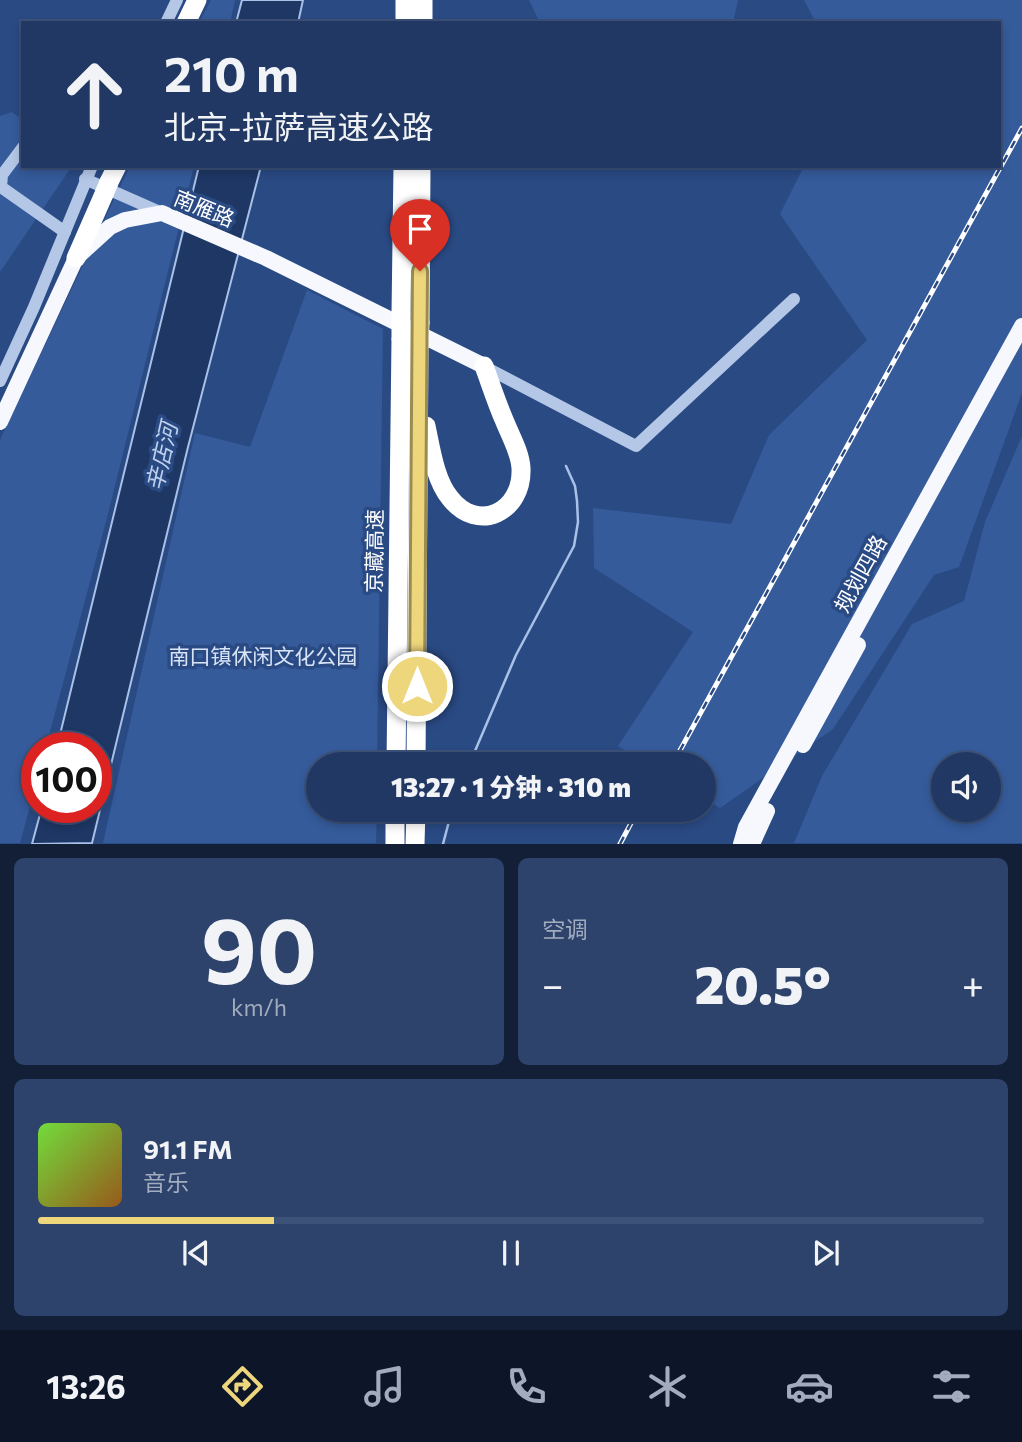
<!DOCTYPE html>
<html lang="zh">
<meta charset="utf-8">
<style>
:root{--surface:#203863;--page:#2d436c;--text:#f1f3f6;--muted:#a2acbe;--line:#3d5278;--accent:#edd67c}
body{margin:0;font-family:Commissioner,"Noto Sans SC",sans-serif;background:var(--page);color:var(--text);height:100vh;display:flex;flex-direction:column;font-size:26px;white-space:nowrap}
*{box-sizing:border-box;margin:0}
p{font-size:23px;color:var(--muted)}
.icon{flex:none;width:38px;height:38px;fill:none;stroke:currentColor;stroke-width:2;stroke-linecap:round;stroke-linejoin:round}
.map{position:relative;height:844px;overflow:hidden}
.sheet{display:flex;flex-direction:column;gap:14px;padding:14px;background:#121f36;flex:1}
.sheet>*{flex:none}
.hud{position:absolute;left:21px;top:21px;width:980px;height:147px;border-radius:0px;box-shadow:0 4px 10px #0003,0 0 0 2px var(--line);background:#203863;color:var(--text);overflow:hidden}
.fabs{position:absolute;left:931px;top:752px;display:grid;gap:14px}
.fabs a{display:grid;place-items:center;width:70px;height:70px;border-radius:50%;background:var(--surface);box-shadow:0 4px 10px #0003,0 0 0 2px var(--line);font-size:35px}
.speed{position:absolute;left:21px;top:732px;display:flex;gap:14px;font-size:35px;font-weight:700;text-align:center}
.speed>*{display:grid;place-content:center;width:91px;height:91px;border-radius:50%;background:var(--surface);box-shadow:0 4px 10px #0003,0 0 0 2px var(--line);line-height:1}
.speed .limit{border:10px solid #d22;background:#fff;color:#111}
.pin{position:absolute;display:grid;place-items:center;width:60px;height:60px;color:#fff;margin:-72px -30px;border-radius:50% 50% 50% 0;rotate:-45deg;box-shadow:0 0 7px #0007}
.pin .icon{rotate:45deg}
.me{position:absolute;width:77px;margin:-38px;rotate:0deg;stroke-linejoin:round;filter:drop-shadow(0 0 5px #0008)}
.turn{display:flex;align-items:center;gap:24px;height:147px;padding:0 28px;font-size:32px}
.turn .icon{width:91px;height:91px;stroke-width:2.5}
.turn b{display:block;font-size:49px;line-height:60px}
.big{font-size:52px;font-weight:800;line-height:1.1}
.sheet .card{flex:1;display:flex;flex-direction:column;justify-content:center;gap:10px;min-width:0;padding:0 24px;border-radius:10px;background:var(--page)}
.sheet .dial{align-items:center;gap:0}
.dial b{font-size:91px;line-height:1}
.song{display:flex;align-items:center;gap:21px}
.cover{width:84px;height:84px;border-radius:10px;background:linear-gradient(135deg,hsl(100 70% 55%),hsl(30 70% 35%))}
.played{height:7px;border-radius:4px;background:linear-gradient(90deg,var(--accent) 25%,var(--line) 25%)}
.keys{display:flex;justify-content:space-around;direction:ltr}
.heat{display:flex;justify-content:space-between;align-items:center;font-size:38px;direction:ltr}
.sheet .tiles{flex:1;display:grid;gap:14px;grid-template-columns:1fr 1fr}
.card:last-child{grid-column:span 2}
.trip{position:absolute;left:306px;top:752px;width:410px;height:70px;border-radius:35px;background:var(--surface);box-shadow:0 4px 10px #0003,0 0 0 2px var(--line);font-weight:800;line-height:70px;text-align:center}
.dock{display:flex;height:112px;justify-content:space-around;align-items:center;background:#0d1628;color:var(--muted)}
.dock .icon{width:49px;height:49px}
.dock .selected{color:var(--accent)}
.dock b{font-size:32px;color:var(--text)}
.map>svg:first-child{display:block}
.green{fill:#355b9b;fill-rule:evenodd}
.water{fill:#1e3765;stroke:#a9c1e7;stroke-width:2}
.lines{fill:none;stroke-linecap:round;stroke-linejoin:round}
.stream{stroke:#a9c1e7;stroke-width:2.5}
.minor{stroke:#b4c7e7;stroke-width:12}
.major{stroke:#f6f8fe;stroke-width:16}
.highway{stroke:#fff;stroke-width:19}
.rail-casing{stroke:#fff;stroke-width:5}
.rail{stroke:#2a4a84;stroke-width:2.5;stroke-dasharray:8;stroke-linecap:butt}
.highway-bridge{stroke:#fff;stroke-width:19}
.route-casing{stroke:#9a8b51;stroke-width:18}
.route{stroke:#edd67c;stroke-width:12}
.labels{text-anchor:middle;stroke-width:7;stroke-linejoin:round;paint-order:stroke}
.street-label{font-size:21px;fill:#fff;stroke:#2a4a84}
.park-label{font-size:21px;fill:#d8e3f6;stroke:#2a4a84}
.water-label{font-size:23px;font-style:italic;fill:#c0d1ee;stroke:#2a4a84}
</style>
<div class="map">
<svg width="1022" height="844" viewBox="0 0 1022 844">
<rect width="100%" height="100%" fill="#2a4a84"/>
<g class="green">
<path d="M 211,0 L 235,0 L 230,23 L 199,23 Z"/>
<path d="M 529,0 L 738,0 L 733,23 L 540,23 Z"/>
<path d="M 804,0 L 1022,0 L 1022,393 L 959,567 L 934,575 L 833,729 L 720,808 L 704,798 L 704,765 L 649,765 L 618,746 L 693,632 L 594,568 L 593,508 L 731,524 L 769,435 L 867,340 L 780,214 L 804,166 L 999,166 L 999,23 L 816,23 Z"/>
<path d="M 12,112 L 23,120 L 23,166 L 72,166 L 0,272 L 0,116 Z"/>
<path d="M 130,166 L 194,166 L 108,514 L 46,747 L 37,747 L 37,781 L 20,843 L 0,843 L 0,440 Z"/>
<path d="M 307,290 L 383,329 L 377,765 L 318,765 L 318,810 L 377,810 L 376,843 L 103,843 L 195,433 L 250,447 Z"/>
<path d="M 1022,436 L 1022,843 L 794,843 L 822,776 L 912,624 L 964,601 L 985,522 ZM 943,765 L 989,765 L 989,810 L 943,810 Z"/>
</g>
<g class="water">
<path d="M 242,0 L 303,0 L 298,23 L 236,23 Z"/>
<path d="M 199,166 L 261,166 L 188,447 L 92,843 L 32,844 L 42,807 L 96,807 L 96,747 L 57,747 Z"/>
</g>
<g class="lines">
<g class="stream">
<path d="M 469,765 L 516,655 L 574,546 L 578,522 L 577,501 L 575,486 L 566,466"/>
<path d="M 443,844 L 452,810"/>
</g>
<g class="minor">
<path d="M 166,23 L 177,0"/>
<path d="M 23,147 L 2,175 L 1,187 L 65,232"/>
<path d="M 85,179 L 162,213"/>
<path d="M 485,367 L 636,446 L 794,299"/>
<path d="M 0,381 L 34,307 L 92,166"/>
</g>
<g class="major">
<path d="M 0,422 L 76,258 L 110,227 L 125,220 L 162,213 L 266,258 L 484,366"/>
<path d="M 803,745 L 858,645"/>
<path d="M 741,844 L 746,827 L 1022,326"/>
<path d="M 752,844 L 767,811"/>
</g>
<g class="highway">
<path d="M 186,23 L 197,0"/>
<path d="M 405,23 L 405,0"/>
<path d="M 423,23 L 423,0"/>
<path d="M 109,182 L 117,166"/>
<path d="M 76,258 L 104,194"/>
<path d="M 401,314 L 403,166"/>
<path d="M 420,323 L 421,166"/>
<path d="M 426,426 C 431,449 435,480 450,498 C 478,534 523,512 521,468 C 520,452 511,437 505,422 C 497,404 491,385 484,366"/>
<path d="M 396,765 L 401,339"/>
<path d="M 416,765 L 419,347"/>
<path d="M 395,844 L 395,810"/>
<path d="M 415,844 L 416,810"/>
</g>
<defs>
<g id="rail">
<path d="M 672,765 L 1022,128"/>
<path d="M 620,844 L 638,810"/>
</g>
</defs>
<use href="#rail" class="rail-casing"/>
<use href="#rail" class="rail"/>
<g class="highway-bridge">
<path d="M 104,194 L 109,182"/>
<path d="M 401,339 L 401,314"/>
<path d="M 419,347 L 420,323"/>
</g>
</g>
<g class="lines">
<defs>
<path id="route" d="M 417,686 L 420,271"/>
</defs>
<use href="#route" class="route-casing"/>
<use href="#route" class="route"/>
</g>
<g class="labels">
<g class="street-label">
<text transform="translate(204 209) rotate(22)" y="7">南雁路</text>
<text transform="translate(375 551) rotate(-89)" y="7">京藏高速</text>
<text transform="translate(861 574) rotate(-61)" y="7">规划四路</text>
</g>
<g class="park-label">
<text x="263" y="664">南口镇休闲文化公园</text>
</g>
<g class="water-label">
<text transform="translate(162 457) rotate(-77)" y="8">辛店河</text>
</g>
</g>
</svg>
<div class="fabs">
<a><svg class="icon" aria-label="sound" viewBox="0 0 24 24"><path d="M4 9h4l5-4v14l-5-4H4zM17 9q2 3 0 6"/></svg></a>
</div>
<div class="speed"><div class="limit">100</div></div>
<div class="pin" style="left:420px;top:271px;background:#d93025"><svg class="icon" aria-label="arrive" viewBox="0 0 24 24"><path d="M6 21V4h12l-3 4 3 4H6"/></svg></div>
<svg class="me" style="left:417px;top:686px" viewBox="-20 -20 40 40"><circle r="17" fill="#edd67c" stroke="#fff" stroke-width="3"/><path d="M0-11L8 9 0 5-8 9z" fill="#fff"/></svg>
<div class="trip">13:27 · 1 分钟 · 310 m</div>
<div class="hud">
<div class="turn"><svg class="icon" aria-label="ahead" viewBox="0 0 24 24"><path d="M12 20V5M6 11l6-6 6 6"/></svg><div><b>210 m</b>北京-拉萨高速公路</div></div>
</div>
</div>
<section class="sheet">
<div class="tiles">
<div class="card dial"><b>90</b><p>km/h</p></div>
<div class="card"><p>空调</p>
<div class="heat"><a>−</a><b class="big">20.5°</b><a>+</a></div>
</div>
<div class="card">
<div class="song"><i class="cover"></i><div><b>91.1 FM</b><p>音乐</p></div></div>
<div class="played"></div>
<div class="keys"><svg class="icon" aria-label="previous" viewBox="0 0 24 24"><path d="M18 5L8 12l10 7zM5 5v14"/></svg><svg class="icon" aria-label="pause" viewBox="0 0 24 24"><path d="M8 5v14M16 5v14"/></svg><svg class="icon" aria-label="next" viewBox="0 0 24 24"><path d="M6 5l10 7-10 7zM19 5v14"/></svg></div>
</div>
</div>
</section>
<nav class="dock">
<b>13:26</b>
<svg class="icon selected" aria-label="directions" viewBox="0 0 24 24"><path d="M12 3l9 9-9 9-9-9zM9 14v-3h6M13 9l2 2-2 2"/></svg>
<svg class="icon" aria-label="music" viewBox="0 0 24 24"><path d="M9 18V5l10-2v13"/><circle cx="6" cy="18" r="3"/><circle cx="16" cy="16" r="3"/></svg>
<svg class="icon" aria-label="phone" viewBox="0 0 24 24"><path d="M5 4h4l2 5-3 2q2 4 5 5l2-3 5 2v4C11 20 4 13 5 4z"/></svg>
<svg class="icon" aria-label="climate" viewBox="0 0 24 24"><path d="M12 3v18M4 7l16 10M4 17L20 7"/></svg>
<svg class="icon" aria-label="car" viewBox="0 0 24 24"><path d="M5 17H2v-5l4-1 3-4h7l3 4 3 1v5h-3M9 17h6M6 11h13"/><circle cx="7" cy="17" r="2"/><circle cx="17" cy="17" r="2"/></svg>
<svg class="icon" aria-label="filters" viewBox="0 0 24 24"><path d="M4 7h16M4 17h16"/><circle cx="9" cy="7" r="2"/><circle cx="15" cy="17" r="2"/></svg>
</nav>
